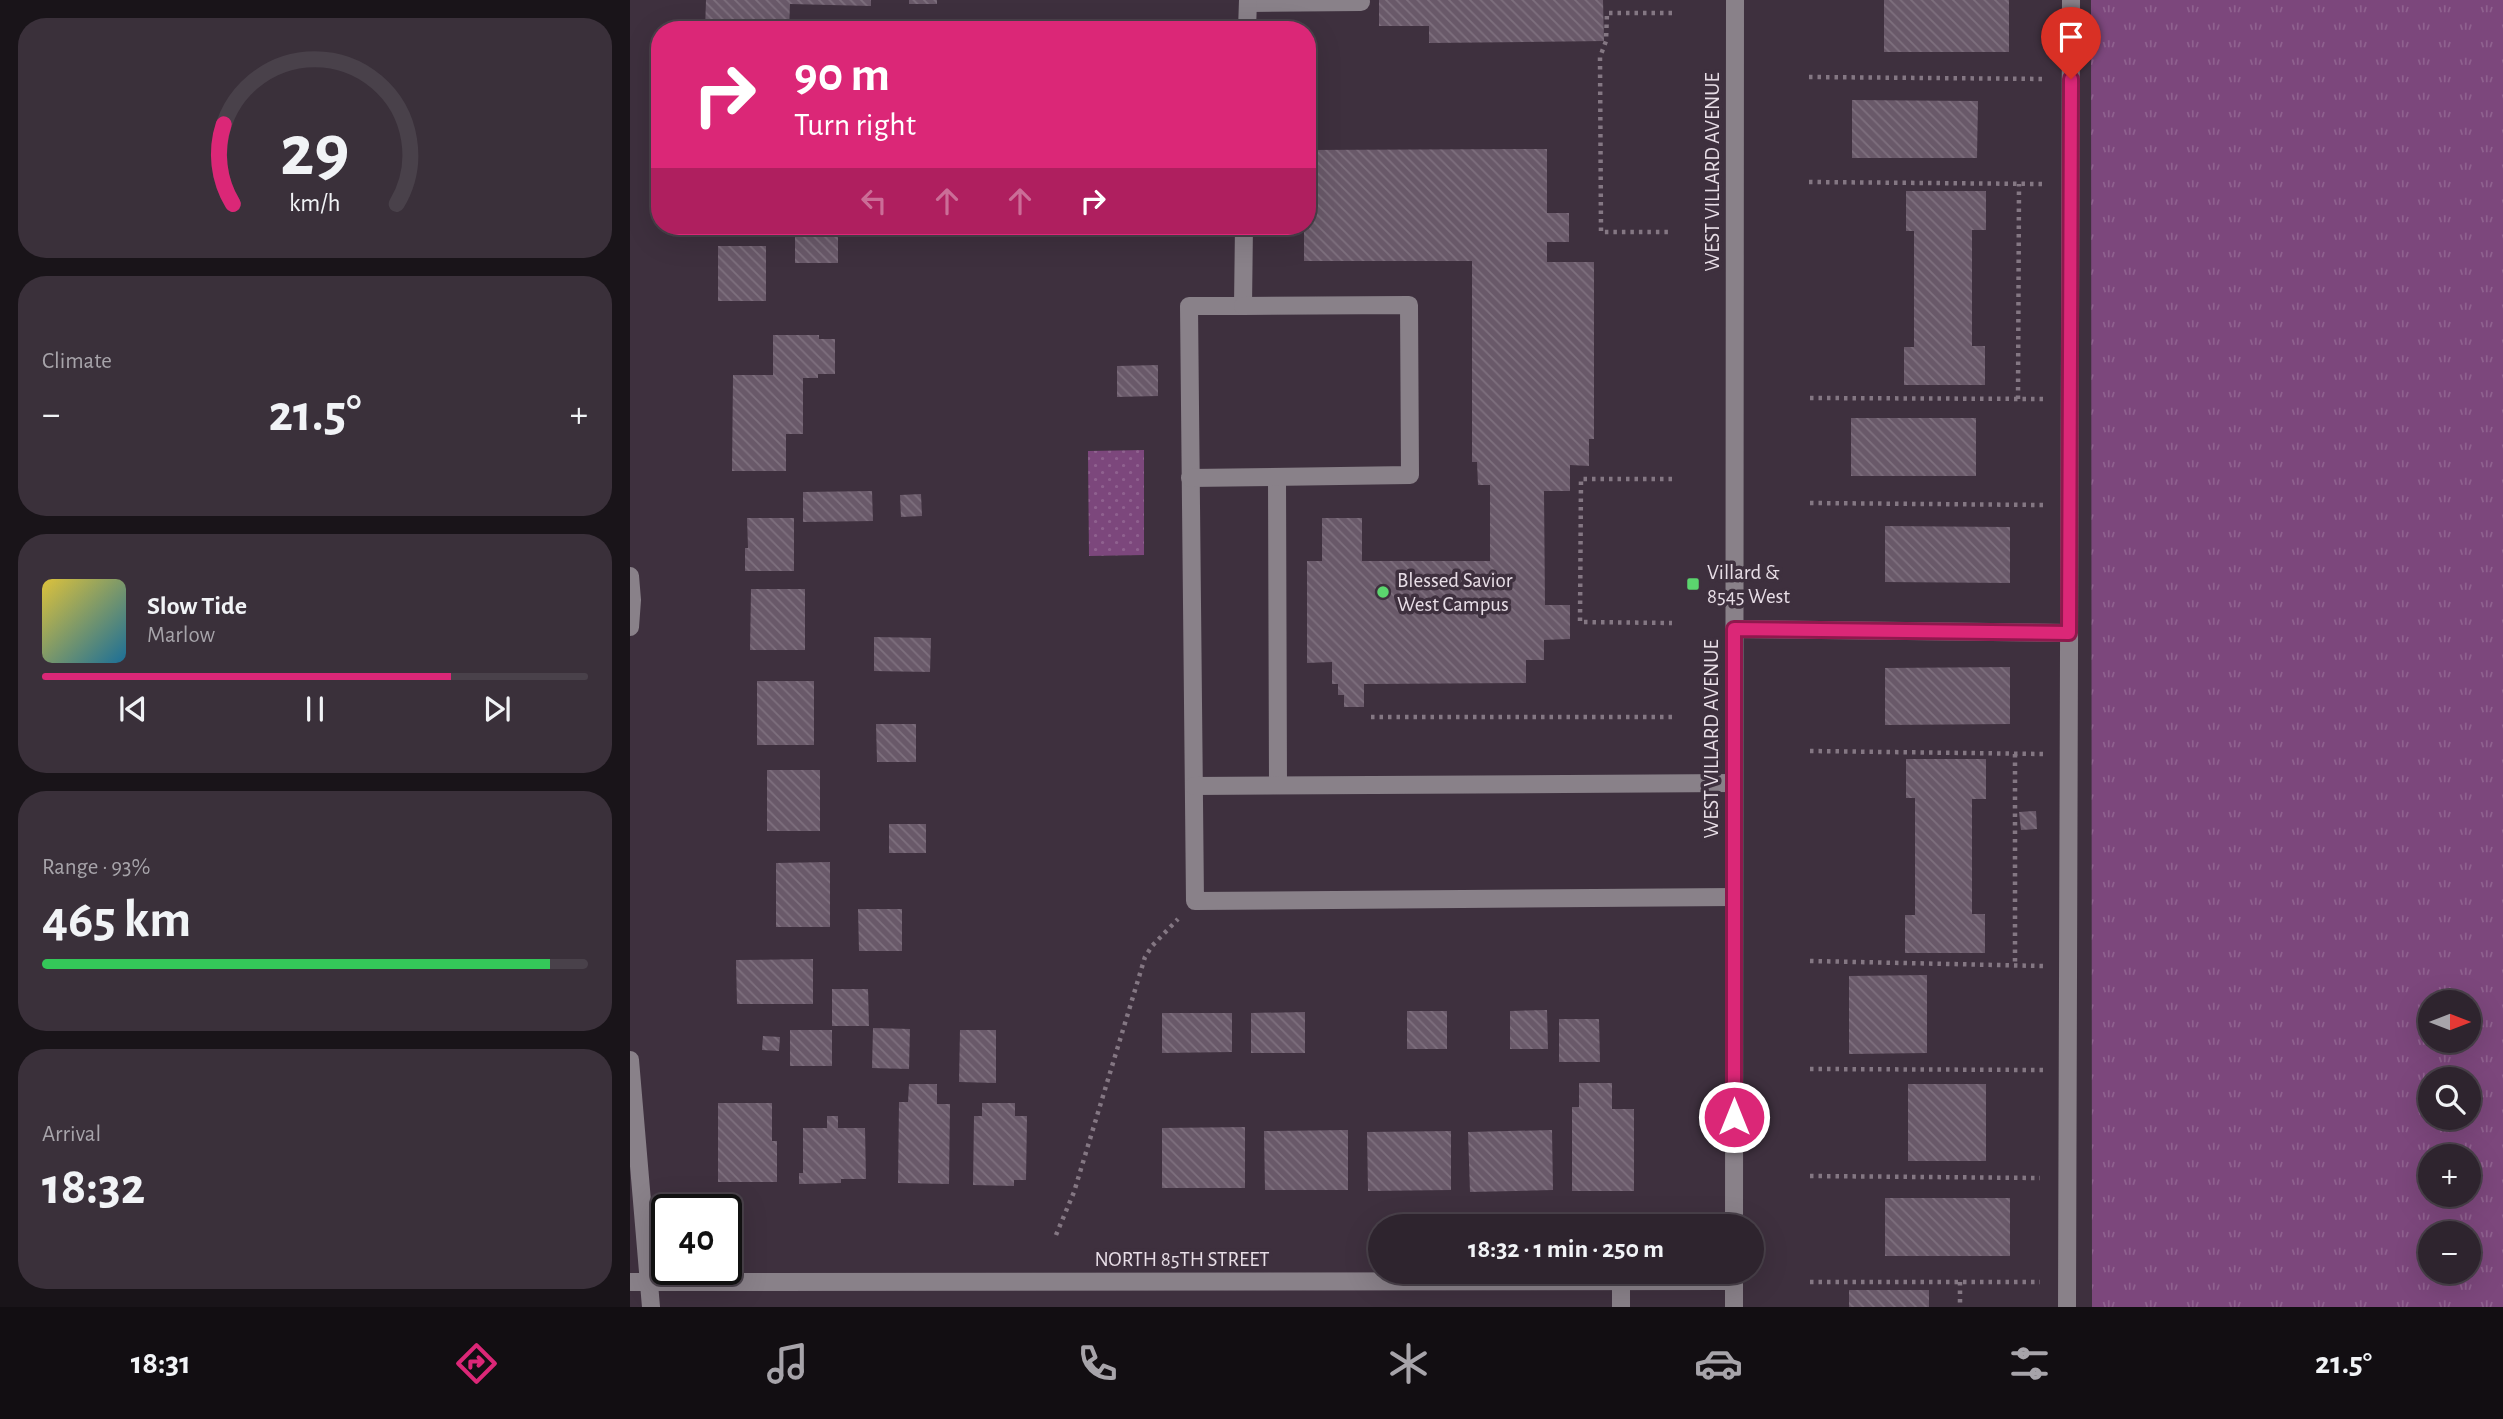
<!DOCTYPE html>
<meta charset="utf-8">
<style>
:root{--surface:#2e242e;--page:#3a303a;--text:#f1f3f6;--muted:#a7a4aa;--line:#49414a;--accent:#db2777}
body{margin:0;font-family:"Alegreya Sans",sans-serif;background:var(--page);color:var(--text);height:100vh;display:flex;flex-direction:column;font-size:26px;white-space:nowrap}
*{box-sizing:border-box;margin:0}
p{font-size:23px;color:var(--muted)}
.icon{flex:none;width:38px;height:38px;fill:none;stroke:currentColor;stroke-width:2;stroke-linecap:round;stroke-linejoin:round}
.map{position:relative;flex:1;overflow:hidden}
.panel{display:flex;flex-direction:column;gap:18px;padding:18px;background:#191419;width:630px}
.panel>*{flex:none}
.top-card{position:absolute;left:21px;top:21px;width:665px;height:214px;border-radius:28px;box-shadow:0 7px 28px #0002,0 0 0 2px var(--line);background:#db2777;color:#fff;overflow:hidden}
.needle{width:46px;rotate:90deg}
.buttons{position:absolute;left:1788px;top:990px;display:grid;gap:14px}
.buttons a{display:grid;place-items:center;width:63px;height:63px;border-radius:50%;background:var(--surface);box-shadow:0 7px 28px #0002,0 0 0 2px var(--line);font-size:35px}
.speed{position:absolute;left:21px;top:1194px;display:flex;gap:14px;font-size:35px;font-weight:700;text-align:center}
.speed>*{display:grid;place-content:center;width:91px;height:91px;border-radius:50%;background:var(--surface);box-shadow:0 7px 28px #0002,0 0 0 2px var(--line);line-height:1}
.speed .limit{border:4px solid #111;border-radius:10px;background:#fff;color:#111}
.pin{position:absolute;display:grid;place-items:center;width:60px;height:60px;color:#fff;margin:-72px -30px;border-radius:50% 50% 50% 0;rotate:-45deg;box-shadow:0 0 7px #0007}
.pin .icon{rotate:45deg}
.me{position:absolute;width:77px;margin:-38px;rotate:0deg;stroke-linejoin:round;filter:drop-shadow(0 0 5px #0008)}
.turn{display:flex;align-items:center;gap:24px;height:147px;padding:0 28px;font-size:32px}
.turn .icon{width:91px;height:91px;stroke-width:2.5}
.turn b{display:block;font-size:49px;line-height:60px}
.lanes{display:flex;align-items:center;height:66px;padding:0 28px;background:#0003;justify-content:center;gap:35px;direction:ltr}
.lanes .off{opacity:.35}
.big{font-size:52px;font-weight:600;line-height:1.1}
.panel .widget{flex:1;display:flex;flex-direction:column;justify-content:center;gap:10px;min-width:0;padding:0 24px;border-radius:28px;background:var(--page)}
.panel .dial{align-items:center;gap:0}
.dial svg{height:182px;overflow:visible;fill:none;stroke:var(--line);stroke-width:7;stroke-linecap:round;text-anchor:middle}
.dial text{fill:var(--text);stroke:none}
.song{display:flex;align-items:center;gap:21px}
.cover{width:84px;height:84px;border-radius:10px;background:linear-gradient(135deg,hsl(50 70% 55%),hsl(200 70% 35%))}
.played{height:7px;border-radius:4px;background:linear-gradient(90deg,var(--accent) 75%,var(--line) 75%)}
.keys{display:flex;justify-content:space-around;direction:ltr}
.heat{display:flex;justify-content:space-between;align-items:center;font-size:38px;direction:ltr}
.charge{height:10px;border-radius:5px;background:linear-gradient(90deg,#34c759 93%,var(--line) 0)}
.trip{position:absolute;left:738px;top:1214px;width:396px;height:70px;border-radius:35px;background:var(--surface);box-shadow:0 7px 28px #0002,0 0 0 2px var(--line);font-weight:600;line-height:70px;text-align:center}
.tabs{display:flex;height:112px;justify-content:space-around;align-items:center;background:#120e12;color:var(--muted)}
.tabs .icon{width:49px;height:49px}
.tabs .active{color:var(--accent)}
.tabs b{font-size:32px;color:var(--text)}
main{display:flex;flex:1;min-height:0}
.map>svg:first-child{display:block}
.grass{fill:url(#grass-tufts);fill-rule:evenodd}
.park{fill:url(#park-dots)}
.building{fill:url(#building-back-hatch)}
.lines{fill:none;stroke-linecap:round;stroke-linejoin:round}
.path{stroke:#847783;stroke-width:4.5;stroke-dasharray:3.5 5;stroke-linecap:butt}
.minor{stroke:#898189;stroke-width:18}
.route-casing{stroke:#8e194d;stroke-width:18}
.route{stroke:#db2777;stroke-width:12}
.poi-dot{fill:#5bd56e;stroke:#3e303e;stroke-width:2.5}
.labels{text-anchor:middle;stroke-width:7;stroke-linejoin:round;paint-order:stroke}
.street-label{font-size:21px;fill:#e8dee7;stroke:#3e303e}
.poi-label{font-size:21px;fill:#e8dee7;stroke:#3e303e;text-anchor:start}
</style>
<main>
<section class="panel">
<div class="widget dial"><svg viewBox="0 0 100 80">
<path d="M14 69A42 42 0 1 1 86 69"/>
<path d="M14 69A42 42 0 0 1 10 34" stroke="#db2777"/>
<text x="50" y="56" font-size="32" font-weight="700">29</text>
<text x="50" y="72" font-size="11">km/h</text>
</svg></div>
<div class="widget"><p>Climate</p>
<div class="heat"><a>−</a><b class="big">21.5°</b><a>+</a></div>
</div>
<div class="widget">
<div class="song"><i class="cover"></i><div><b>Slow Tide</b><p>Marlow</p></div></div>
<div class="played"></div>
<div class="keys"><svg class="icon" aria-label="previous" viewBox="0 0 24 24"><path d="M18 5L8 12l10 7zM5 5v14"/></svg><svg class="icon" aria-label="pause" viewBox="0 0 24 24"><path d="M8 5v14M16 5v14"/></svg><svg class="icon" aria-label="next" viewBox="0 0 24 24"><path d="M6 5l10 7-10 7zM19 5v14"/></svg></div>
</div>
<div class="widget"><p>Range · 93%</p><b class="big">465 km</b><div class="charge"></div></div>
<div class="widget"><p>Arrival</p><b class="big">18:32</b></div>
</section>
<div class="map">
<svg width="1873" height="1307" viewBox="0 0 1873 1307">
<defs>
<pattern id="grass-tufts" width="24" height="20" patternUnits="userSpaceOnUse" patternTransform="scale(1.75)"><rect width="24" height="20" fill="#7c477c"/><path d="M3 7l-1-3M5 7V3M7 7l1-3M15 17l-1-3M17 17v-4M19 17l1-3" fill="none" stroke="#8f618f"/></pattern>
<pattern id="park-dots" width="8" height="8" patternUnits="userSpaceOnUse" patternTransform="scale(1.75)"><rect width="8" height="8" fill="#7c477c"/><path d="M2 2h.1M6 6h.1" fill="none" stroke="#8f618f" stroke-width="1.8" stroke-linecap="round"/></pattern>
<pattern id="building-back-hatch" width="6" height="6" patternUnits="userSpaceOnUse" patternTransform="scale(1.75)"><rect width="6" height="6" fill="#695969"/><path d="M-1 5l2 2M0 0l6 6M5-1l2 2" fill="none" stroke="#7e707e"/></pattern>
</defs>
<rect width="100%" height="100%" fill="#3e303e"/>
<path class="grass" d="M 1461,0 L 1873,0 L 1873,1307 L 1462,1307 ZM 1801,1003 L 1839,1003 L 1839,1041 L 1801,1041 ZM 1801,1080 L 1839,1080 L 1839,1118 L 1801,1118 ZM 1801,1157 L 1839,1157 L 1839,1195 L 1801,1195 ZM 1801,1234 L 1839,1234 L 1839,1272 L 1801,1272 Z"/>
<path class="park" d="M 514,450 L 514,555 L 459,556 L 458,451 Z"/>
<g class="building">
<path d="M 76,0 L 241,0 L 241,6 L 160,4 L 159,30 L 75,30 Z"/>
<rect x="279" y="0" width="28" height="4"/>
<path d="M 749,0 L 973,0 L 974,41 L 799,43 L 799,26 L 749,26 Z"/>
<rect x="1254" y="0" width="125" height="52"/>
<path d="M 1222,100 L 1348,101 L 1347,158 L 1222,158 Z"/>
<path d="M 917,149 L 917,213 L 939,213 L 939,242 L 917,242 L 917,262 L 964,262 L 964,439 L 959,439 L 959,466 L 940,465 L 940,491 L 914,491 L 915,605 L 940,605 L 940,639 L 914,640 L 914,660 L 896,660 L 896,683 L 734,684 L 734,707 L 714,707 L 714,695 L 708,695 L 708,684 L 702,684 L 702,662 L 677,663 L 677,561 L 692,561 L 692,518 L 732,518 L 732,561 L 860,561 L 860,485 L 848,485 L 847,462 L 842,462 L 842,261 L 674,261 L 674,226 L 677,226 L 677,150 Z"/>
<path d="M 1276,191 L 1356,191 L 1356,230 L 1342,230 L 1342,346 L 1355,346 L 1355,385 L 1274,385 L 1274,347 L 1284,347 L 1284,231 L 1276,231 Z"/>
<rect x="165" y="226" width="43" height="37"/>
<rect x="88" y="246" width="48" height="55"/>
<path d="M 143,335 L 189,335 L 189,339 L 205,339 L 205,374 L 188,374 L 188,378 L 173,378 L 173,434 L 156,434 L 156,471 L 102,471 L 103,375 L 143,375 Z"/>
<path d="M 528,365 L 528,396 L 487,397 L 487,366 Z"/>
<rect x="1221" y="418" width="125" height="58"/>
<path d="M 242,491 L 243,521 L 173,522 L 173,492 Z"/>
<path d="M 291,494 L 292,516 L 271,517 L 270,495 Z"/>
<path d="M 117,518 L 164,518 L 164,571 L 115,571 L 115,548 L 118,548 Z"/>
<path d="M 1255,526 L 1380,527 L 1380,583 L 1255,582 Z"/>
<path d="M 121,589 L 175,589 L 175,650 L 120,650 Z"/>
<path d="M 244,637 L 301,638 L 300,672 L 244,671 Z"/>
<path d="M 1380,667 L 1380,724 L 1255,725 L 1255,668 Z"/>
<rect x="127" y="681" width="57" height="64"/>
<path d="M 246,724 L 286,724 L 286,762 L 247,762 Z"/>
<path d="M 1276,759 L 1356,759 L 1356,799 L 1342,799 L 1342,914 L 1355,914 L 1355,953 L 1275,953 L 1275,915 L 1285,915 L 1285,798 L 1276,798 Z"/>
<rect x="137" y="770" width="53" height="61"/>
<path d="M 1406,811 L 1407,829 L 1391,830 L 1389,812 Z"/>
<rect x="259" y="824" width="37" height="29"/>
<path d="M 200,862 L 200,927 L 146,927 L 146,863 Z"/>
<path d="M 228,909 L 272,909 L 272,951 L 229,951 Z"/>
<path d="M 183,959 L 183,1004 L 107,1004 L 106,960 Z"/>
<path d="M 1297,975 L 1297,1053 L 1219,1054 L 1219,976 Z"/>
<path d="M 202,989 L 238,989 L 239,1026 L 202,1026 Z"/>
<path d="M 917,1010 L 918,1049 L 880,1049 L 880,1011 Z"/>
<rect x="777" y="1011" width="40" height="38"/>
<path d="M 675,1012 L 675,1053 L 621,1053 L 621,1013 Z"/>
<path d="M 532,1013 L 602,1013 L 602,1052 L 532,1053 Z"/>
<path d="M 929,1019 L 969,1019 L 970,1062 L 929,1062 Z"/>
<path d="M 243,1028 L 280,1029 L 279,1069 L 242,1068 Z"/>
<rect x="160" y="1030" width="42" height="36"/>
<path d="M 330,1030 L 366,1030 L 366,1083 L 329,1082 Z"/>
<path d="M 133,1036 L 150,1037 L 149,1051 L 132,1050 Z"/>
<path d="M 949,1083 L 982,1083 L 982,1109 L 1004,1109 L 1004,1191 L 942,1191 L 942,1107 L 949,1107 Z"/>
<path d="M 279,1084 L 307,1084 L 307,1104 L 320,1104 L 319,1184 L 268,1183 L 269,1102 L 278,1102 Z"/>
<rect x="1278" y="1084" width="78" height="77"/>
<path d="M 88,1103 L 142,1103 L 142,1141 L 147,1141 L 147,1182 L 88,1182 Z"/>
<path d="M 352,1103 L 385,1103 L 385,1116 L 397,1116 L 396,1180 L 384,1180 L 384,1186 L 343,1185 L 344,1116 L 352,1116 Z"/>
<path d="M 197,1116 L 208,1116 L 208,1128 L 235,1128 L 236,1179 L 211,1179 L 211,1183 L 169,1184 L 169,1173 L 173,1173 L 173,1128 L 197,1128 Z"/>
<path d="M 615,1127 L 615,1188 L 532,1188 L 532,1128 Z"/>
<path d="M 718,1130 L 718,1190 L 635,1190 L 634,1131 Z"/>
<path d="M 922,1130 L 923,1190 L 840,1192 L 838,1132 Z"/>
<path d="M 821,1131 L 821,1190 L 738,1191 L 737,1132 Z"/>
<rect x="1255" y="1198" width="125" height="58"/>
<rect x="1219" y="1290" width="80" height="17"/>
</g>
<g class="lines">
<g class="path">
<path d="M 1042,13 L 977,13 L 976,41 L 970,57 L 971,232 L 1042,232"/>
<path d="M 1179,77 L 1416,79"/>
<path d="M 1179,182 L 1413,184"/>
<path d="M 1180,398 L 1413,399"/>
<path d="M 1388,399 L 1389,184"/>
<path d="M 1042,479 L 951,479 L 950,622 L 1042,623"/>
<path d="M 1180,503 L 1413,505"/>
<path d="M 741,717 L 1042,717"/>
<path d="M 1180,751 L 1413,754"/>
<path d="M 1385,754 L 1385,965"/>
<path d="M 1180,961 L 1413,966"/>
<path d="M 1180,1069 L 1413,1070"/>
<path d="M 1180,1176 L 1410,1178"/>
<path d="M 426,1235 L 444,1192 L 515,957 L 522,946 L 548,919"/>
<path d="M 1180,1282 L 1410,1282"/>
<path d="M 1330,1282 L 1330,1307"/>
</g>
<g class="minor">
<path d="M 618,3 L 731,2"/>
<path d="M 617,30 L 618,0"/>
<path d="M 614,226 L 613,306 L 559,306 L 565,901 L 1104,897"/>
<path d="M 647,477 L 648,785"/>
<path d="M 560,478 L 780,475 L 779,305 L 613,306"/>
<path d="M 0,576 L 2,600 L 0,627"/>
<path d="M 1104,629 L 1439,633"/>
<path d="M 564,786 L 1104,783"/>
<path d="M 0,1060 L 21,1307"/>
<path d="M 1104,1227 L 1105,0"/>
<path d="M 1104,1272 L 1104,1307"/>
<path d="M 0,1282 L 1103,1281"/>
<path d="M 991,1282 L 991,1307"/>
<path d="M 1437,1307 L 1441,0"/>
</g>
</g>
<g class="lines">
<defs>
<path id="route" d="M 1104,1117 L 1104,629 L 1439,633 L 1441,79"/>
</defs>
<use href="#route" class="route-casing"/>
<use href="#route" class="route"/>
</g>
<g class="poi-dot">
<rect x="1056" y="577" width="14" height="14" rx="3.5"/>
<circle cx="753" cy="592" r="7"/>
</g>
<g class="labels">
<g class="street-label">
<text transform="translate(1082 172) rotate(-90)" y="7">WEST VILLARD AVENUE</text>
<text transform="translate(1081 739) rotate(-90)" y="7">WEST VILLARD AVENUE</text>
<text x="552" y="1266">NORTH 85TH STREET</text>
</g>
<g class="poi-label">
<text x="1077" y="579">Villard &amp;<tspan x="1077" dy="24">8545 West</tspan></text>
<text x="767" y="587">Blessed Savior<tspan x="767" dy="24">West Campus</tspan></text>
</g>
</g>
</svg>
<div class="buttons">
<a><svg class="needle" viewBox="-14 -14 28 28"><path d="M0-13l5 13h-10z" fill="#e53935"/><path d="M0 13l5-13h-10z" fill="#a7a4aa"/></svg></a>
<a><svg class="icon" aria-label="search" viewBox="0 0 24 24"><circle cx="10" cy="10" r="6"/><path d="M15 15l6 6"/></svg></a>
<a>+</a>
<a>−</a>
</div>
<div class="speed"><div class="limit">40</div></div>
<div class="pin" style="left:1441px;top:79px;background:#d93025"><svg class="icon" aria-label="arrive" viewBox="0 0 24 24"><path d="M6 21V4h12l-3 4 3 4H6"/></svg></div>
<svg class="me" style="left:1104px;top:1117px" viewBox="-20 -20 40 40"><circle r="17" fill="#db2777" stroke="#fff" stroke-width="3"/><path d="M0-11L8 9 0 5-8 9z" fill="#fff"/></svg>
<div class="trip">18:32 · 1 min · 250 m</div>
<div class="top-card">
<div class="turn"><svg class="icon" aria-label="right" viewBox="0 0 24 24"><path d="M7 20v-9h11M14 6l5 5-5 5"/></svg><div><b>90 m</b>Turn right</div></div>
<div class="lanes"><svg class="icon off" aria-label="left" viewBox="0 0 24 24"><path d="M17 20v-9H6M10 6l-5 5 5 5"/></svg><svg class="icon off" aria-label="ahead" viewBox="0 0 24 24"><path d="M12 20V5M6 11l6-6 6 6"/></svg><svg class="icon off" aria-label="ahead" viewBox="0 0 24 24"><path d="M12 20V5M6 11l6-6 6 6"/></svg><svg class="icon" aria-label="right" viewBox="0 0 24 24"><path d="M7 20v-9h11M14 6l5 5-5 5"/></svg></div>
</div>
</div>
</main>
<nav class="tabs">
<b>18:31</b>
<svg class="icon active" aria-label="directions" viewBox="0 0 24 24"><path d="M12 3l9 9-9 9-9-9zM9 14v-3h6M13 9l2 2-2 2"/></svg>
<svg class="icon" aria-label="music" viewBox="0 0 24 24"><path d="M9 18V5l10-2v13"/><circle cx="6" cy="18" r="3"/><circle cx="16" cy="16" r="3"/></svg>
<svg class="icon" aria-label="phone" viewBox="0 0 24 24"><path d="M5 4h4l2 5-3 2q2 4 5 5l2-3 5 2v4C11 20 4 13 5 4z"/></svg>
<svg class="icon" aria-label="climate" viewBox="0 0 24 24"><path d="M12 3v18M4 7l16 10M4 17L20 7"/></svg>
<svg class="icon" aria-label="car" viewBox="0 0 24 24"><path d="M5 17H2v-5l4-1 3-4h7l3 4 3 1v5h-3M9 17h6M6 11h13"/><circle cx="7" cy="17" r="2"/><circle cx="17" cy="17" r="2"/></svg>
<svg class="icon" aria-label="filters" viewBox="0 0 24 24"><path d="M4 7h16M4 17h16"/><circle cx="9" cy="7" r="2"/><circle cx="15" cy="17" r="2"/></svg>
<b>21.5°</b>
</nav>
